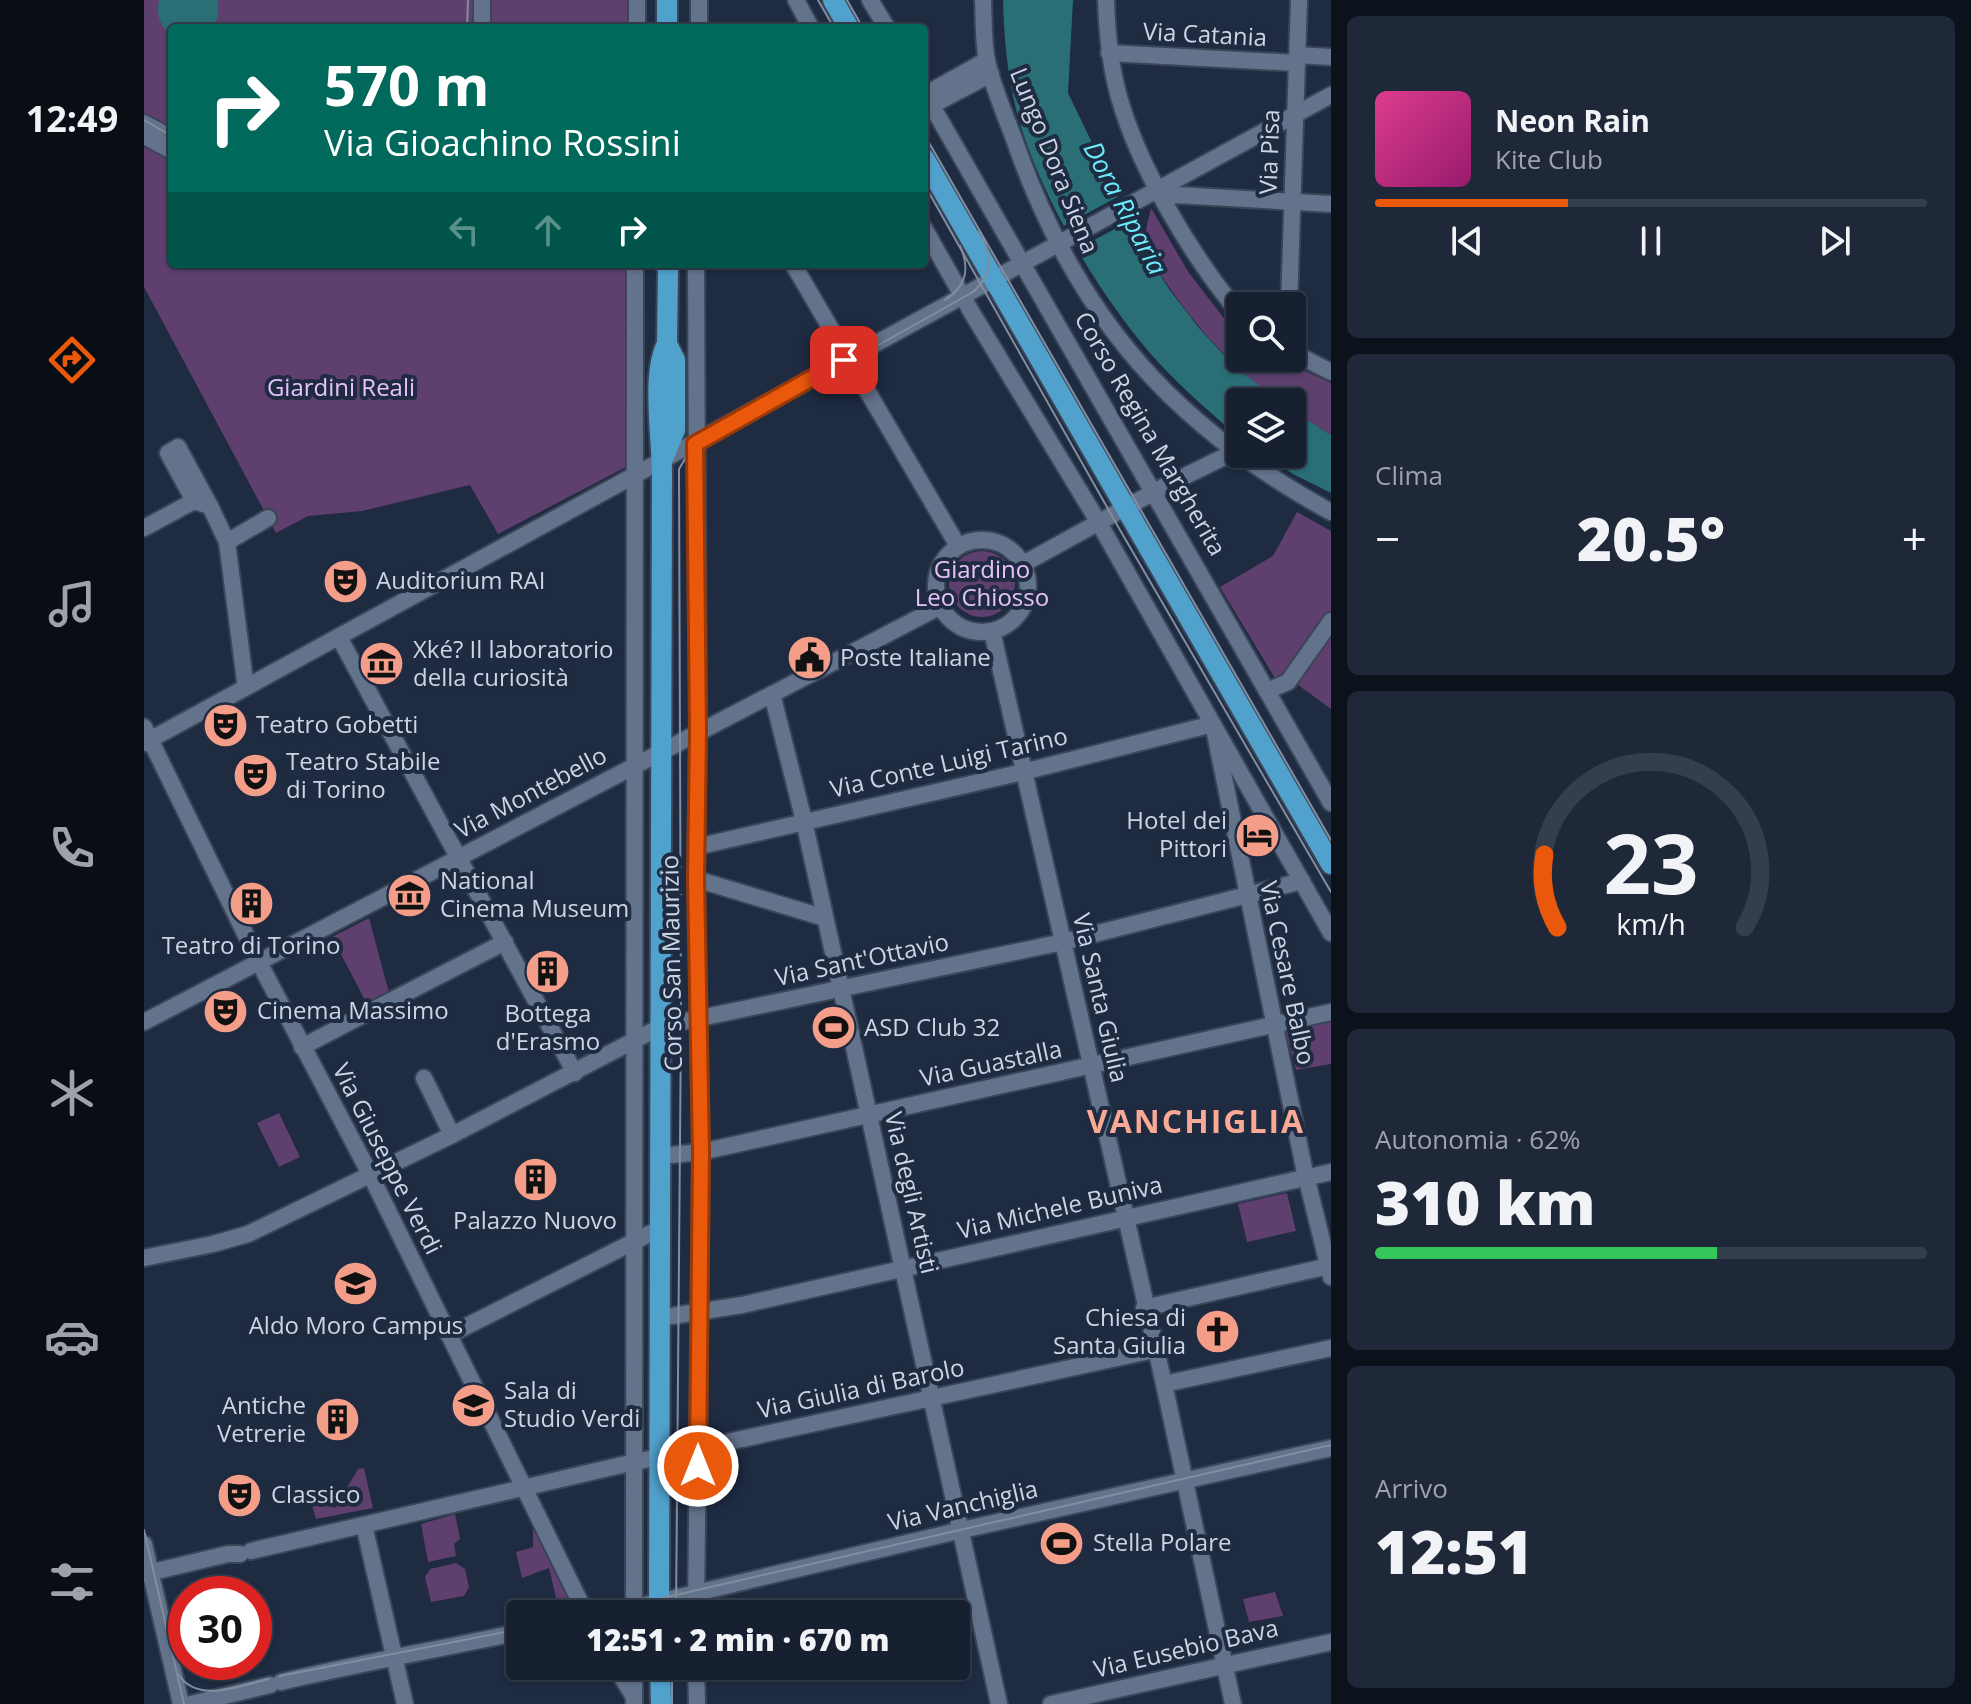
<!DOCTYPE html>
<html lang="it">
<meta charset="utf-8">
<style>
:root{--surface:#162031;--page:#1f2839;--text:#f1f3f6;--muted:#9ea3ab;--line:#353e4d;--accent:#ea580c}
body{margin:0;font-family:"Open Sans",sans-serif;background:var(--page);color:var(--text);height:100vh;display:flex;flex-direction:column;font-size:30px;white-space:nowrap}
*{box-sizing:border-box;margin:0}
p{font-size:26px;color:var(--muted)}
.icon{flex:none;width:44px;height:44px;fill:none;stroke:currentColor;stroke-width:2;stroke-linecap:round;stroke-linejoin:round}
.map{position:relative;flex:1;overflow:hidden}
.side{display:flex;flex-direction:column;gap:16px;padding:16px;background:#0c121b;width:640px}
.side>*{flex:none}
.banner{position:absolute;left:24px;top:24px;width:760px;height:244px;border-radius:8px;box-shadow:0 2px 6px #0004,0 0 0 2px var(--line);background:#00695c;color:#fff;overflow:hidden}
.tools{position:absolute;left:1082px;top:292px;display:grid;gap:16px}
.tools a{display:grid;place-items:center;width:80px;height:80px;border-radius:8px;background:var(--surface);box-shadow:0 2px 6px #0004,0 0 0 2px var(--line);font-size:40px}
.speed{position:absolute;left:24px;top:1576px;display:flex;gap:16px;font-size:40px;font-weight:700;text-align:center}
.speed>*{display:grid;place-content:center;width:104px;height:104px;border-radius:50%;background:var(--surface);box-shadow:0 2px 6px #0004,0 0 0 2px var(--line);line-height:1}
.speed .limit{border:12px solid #d22;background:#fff;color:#111}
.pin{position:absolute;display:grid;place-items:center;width:68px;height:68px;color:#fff;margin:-34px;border-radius:16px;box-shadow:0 4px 12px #0006}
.me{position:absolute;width:88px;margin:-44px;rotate:0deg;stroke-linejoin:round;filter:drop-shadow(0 0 6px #0008)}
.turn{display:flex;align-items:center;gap:28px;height:168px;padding:0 24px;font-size:36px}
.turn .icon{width:104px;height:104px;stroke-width:2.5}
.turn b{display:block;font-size:56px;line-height:68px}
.lanes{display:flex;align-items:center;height:76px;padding:0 24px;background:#0003;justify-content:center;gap:40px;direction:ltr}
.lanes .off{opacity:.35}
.big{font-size:60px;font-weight:800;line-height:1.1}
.side .tile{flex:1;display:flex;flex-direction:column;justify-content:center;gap:12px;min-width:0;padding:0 28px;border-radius:12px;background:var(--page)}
.side .dial{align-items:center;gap:0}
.dial svg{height:208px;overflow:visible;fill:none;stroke:var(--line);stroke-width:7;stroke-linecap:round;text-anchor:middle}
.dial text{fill:var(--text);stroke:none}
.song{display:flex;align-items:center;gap:24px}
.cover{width:96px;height:96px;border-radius:12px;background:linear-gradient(135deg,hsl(330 70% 55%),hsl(320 70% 35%))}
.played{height:8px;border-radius:4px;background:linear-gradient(90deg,var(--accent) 35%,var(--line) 35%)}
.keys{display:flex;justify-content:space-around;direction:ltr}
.heat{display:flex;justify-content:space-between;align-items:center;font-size:44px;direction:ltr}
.charge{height:12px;border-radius:6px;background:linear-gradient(90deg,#34c759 62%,var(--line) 0)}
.trip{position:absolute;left:362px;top:1600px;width:464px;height:80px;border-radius:8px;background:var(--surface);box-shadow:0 2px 6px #0004,0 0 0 2px var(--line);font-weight:800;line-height:80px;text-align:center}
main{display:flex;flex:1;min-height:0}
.menu{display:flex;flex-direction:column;width:144px;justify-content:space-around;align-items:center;background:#090d14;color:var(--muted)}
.menu .icon{width:56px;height:56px}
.menu .on{color:var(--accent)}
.menu b{font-size:36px;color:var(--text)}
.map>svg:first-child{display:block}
.green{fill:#5e3f6e}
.water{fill:#2a6e76}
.pier{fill:#1e2b41}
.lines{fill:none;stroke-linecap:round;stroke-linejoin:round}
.minor-casing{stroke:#3a4558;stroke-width:20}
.major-casing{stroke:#3a4558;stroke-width:24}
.minor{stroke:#63738c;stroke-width:16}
.major{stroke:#51a1cd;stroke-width:20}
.tram{stroke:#828d9f;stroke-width:2}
.route-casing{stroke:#983908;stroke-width:20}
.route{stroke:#ea580c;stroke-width:14}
.labels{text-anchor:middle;stroke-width:8;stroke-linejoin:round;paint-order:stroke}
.street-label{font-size:24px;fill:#cdd5e4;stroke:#1e2b41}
.park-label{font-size:24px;fill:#e7c2fa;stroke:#1e2b41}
.poi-label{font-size:24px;fill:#cdd5e4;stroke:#1e2b41;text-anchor:start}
.water-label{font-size:26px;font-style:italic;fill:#6becfb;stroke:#1e2b41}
.district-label{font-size:32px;font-weight:bold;letter-spacing:2px;fill:#faa995;stroke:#1e2b41}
</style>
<main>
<nav class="menu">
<b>12:49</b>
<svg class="icon on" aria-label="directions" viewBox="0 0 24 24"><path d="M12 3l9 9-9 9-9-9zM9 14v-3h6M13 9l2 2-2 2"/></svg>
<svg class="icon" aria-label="music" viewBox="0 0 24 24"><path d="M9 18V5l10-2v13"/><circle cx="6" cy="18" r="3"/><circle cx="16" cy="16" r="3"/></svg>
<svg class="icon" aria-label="phone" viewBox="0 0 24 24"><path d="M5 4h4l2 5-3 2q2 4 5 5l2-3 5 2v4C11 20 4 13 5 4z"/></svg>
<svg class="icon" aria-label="climate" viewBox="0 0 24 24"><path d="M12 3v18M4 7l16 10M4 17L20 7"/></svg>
<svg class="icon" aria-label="car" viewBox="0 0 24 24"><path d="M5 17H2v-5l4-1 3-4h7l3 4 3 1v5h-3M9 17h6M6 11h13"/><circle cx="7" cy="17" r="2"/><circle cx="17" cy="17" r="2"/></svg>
<svg class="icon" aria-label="filters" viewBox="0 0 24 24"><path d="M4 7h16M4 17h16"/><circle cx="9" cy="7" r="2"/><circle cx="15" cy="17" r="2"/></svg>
</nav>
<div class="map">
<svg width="1187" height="1704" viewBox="0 0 1187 1704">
<rect width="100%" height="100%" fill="#1e2b41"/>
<g class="green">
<path d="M 0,0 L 486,0 L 486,28 L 28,28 L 28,264 L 484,264 L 482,467 L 354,534 L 326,485 L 218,511 L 164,516 L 132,533 L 0,287 Z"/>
<path d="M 1007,208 L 1045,273 L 1096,339 L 1096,358 L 1111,358 L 1115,362 L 1120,358 L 1132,358 L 1187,383 L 1187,435 L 1148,410 L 1148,402 C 1147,402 1136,402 1136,402 C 1127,399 1118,389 1111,383 C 1064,344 1030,297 998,246 Z"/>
<path d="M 1153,512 L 1187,531 L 1187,709 L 1150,682 L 1140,693 L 1076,587 L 1129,556 Z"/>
<circle cx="838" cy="584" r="33"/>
<path d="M 225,918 L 245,993 L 223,1004 L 188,937 Z"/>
<path d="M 1187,1018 L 1187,1064 L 1152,1070 L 1141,1030 Z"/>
<path d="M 135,1113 L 156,1157 L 135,1167 L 113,1123 Z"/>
<path d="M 1143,1193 L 1152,1231 L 1103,1242 L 1094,1204 Z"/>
<path d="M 220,1468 L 229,1508 L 172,1519 L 167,1502 L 176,1500 L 191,1508 L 214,1469 Z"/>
<path d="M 311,1514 L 316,1539 L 310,1544 L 312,1556 L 284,1562 L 277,1524 Z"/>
<path d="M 389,1526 L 431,1606 L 415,1610 L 405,1568 L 378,1578 L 372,1552 L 389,1547 Z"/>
<path d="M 312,1563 L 321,1569 L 325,1587 L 320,1596 L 287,1602 L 281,1577 L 286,1569 Z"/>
<path d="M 1131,1592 L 1139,1616 L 1105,1622 L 1099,1599 Z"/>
</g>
<g class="water">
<path d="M 15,0 L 73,0 C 76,10 74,19 69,28 L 28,28 L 28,36 C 16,27 12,15 15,0 Z"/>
<path d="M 859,0 L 929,0 L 924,93 L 998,246 L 1025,289 L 1055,328 L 1089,365 L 1136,402 L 1096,402 L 1096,438 C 1068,414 1040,390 1015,363 C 957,300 893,192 872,109 C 863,73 860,37 859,0 Z"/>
<path d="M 1148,410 L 1187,435 L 1187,493 L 1149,474 L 1120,454 L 1148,454 Z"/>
</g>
<path class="pier" d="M 977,195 L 989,219 L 930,251 L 918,227 Z"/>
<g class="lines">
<defs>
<g id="minor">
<path d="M 338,0 L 338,28"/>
<path d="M 652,0 L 667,28"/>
<path d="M 726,0 L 743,28"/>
<path d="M 839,0 C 840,20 839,41 843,61 C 850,92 865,123 875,153 C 936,320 1031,427 1187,512"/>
<path d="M 962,0 C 963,33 966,65 975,97 C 995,168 1048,257 1096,314"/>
<path d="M 493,28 L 493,0"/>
<path d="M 555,28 L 555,0"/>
<path d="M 965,53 L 1153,63"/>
<path d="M 1153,55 L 1187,57"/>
<path d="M 780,92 L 1187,803"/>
<path d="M 782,94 L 843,60"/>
<path d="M 781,109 L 847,74"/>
<path d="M 0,123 L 28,138"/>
<path d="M 0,136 L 28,151"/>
<path d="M 1019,197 L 1033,195 L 1187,204"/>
<path d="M 780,228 L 828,313 L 955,523 L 1187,933"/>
<path d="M 552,264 L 554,732 L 552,879 L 557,1152 L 552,1614"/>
<path d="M 649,264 L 814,546"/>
<path d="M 1145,306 L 1155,0"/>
<path d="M 1148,352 L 1187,372"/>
<path d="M 66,506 L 34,447 L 24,453 L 50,501 L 66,506 L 83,542 L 101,681"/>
<path d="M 0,528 L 50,501"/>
<circle cx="838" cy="586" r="46"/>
<path d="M 83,542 L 124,518"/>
<path d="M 879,564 L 1021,486 L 1090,452"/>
<path d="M 848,631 L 1020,1384 L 1089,1704"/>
<path d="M 195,637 L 431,1073"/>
<path d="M 1123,691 L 1144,682 L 1187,621"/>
<path d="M 628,694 L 660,821 L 855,1704"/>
<path d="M 0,727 L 118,968 L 226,1174 L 442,1614"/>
<path d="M 0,743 L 1187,95"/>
<path d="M 552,847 L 879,772 L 1069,724 L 1160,1168 L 1187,1277"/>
<path d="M 552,879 L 681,918"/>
<path d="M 225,1012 L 361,942"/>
<path d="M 0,1022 L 797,606"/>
<path d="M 158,1047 L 221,1014"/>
<path d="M 280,1078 L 308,1135"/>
<path d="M 516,1156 L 557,1152 L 1187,1012"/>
<path d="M 0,1258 L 69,1244 L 104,1234 L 308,1135 L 518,1026 L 919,942 L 1158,881"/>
<path d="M 1000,1308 L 1185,1266"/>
<path d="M 515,1318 L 598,1305 L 1187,1172"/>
<path d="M 305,1335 L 515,1229"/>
<path d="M 1020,1384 L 1187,1348"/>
<path d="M 220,1525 L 261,1704"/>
<path d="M 0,1544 L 37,1704"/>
<path d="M 107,1551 L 482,1464 L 1010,1350"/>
<path d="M 0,1574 L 84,1554 L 96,1554"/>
<path d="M 463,1614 L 818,1530 L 1187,1448"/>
<path d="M 490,1614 L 491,264"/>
<path d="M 471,1666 L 490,1697"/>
<path d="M 552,1666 L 553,1704"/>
<path d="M 137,1682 C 217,1663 296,1649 376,1632"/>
<path d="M 47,1704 L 126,1685"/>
<path d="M 490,1704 L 490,1666"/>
<path d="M 907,1704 L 1187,1642"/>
</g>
<g id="major">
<path d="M 523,0 L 523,28"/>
<path d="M 689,0 L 705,28"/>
<path d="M 780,158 L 1187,864"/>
<path d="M 518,461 L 531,430 L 531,360 L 523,344 L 524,268 L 521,264"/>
<path d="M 515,1614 L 518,474 C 518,438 507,374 523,344"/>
<path d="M 516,1666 L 517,1704"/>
</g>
</defs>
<use href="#minor" class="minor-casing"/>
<use href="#major" class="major-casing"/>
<use href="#minor" class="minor"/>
<use href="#major" class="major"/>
<g class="tram">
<path d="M 674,0 L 690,28"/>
<path d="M 703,0 L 719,28"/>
<path d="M 323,28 L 324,0"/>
<path d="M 0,120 L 28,136"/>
<path d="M 780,134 L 1187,840"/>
<path d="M 780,184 L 976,530 L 1187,892"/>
<path d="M 801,300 C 823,286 826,268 816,246"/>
<path d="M 0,1530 L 40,1704"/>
<path d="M 449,1614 L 1187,1445"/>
<path d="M 532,1614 L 537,1022 L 535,469 L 544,454 L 558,444 L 829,292 C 850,274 848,254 835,231"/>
<path d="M 528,1666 L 528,1704"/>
<path d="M 34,1674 C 53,1704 95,1686 124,1679"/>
<path d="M 136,1676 L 376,1629"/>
</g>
</g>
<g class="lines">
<defs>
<path id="route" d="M 554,1466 L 557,1152 L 552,879 L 554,732 L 551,444 L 700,360"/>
</defs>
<use href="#route" class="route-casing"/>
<use href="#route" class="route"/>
</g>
<defs>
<symbol id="theatre-disc" viewBox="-11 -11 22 22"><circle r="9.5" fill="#f49e89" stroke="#1e2b41"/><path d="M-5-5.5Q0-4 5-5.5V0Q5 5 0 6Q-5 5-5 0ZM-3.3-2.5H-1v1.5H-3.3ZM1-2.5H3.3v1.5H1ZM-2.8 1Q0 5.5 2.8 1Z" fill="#111"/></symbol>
<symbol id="civic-disc" viewBox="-11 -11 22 22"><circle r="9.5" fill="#f49e89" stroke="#1e2b41"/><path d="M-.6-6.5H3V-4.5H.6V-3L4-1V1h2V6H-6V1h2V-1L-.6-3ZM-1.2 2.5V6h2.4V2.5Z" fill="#111"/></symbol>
<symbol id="museum-disc" viewBox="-11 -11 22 22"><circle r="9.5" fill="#f49e89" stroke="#1e2b41"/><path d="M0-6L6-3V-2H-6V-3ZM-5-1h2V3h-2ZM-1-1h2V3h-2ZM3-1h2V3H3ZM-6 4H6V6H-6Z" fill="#111"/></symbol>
<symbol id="hotel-disc" viewBox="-11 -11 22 22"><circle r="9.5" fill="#f49e89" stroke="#1e2b41"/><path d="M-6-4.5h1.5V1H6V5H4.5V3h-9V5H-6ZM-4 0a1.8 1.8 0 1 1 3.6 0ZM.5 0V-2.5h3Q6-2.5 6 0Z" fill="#111"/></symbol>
<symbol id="building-disc" viewBox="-11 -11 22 22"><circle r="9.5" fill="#f49e89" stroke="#1e2b41"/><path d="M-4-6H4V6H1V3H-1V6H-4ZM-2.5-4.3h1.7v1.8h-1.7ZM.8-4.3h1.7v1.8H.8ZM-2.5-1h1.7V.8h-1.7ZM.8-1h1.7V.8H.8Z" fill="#111"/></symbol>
<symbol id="stadium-disc" viewBox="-11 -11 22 22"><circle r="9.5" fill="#f49e89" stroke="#1e2b41"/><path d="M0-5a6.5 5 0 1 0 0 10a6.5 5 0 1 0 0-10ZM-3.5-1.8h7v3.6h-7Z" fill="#111"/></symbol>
<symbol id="university-disc" viewBox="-11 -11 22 22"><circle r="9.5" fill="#f49e89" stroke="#1e2b41"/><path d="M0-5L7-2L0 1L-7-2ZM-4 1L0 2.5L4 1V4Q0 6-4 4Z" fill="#111"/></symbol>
<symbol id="church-disc" viewBox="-11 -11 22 22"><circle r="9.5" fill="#f49e89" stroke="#1e2b41"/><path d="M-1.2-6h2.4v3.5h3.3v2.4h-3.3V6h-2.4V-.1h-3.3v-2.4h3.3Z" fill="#111"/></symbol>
</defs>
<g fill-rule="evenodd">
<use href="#theatre-disc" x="176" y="556" width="51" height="51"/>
<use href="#civic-disc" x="640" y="632" width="51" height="51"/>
<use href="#museum-disc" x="212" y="638" width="51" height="51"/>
<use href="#theatre-disc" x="56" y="700" width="51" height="51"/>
<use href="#theatre-disc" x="86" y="750" width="51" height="51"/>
<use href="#hotel-disc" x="1088" y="810" width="51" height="51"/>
<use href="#museum-disc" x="240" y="870" width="51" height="51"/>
<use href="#building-disc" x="82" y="878" width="51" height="51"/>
<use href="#building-disc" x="378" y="946" width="51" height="51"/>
<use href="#theatre-disc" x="56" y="986" width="51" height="51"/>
<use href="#stadium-disc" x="664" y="1002" width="51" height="51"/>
<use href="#building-disc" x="366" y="1154" width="51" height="51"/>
<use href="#university-disc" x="186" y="1258" width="51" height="51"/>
<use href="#church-disc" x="1048" y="1306" width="51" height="51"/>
<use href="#university-disc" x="304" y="1380" width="51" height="51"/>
<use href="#building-disc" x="168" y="1394" width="51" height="51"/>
<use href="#theatre-disc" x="70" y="1470" width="51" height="51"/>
<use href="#stadium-disc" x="892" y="1518" width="51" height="51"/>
</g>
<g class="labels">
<g class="street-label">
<text transform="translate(1061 35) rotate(3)" y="8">Via Catania</text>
<text transform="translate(1126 152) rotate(-88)" y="8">Via Pisa</text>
<text transform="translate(910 161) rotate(68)" y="8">Lungo Dora Siena</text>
<text transform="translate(1006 434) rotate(60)" y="8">Corso Regina Margherita</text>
<text transform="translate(805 763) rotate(-13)" y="8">Via Conte Luigi Tarino</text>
<text transform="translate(387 793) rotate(-28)" y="8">Via Montebello</text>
<text transform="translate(718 960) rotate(-12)" y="8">Via Sant'Ottavio</text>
<text transform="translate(528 963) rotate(-91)" y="8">Corso San Maurizio</text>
<text transform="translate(1143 973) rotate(78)" y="8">Via Cesare Balbo</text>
<text transform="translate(956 998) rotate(77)" y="8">Via Santa Giulia</text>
<text transform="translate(847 1064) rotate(-12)" y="8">Via Guastalla</text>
<text transform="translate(243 1159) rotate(63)" y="8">Via Giuseppe Verdi</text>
<text transform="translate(767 1193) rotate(77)" y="8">Via degli Artisti</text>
<text transform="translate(916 1208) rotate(-13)" y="8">Via Michele Buniva</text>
<text transform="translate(717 1389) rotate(-12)" y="8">Via Giulia di Barolo</text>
<text transform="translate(819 1506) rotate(-13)" y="8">Via Vanchiglia</text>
<text transform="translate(1042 1649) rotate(-13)" y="8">Via Eusebio Bava</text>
</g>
<g class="park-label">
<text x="197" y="396">Giardini Reali</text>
<text x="838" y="578">Giardino<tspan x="838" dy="28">Leo Chiosso</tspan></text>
</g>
<g class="poi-label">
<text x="232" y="589">Auditorium RAI</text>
<text x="269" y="658">Xké? Il laboratorio<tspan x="269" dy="28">della curiosità</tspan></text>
<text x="696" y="666">Poste Italiane</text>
<text x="112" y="733">Teatro Gobetti</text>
<text x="142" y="770">Teatro Stabile<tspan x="142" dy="28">di Torino</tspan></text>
<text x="1083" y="829" text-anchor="end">Hotel dei<tspan x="1083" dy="28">Pittori</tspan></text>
<text x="296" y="889">National<tspan x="296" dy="28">Cinema Museum</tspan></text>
<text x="107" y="954" text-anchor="middle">Teatro di Torino</text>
<text x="113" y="1019">Cinema Massimo</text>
<text x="404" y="1022" text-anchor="middle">Bottega<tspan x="404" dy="28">d'Erasmo</tspan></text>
<text x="720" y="1036">ASD Club 32</text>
<text x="391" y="1229" text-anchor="middle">Palazzo Nuovo</text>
<text x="1042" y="1326" text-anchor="end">Chiesa di<tspan x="1042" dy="28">Santa Giulia</tspan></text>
<text x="212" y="1334" text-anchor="middle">Aldo Moro Campus</text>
<text x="360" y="1399">Sala di<tspan x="360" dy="28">Studio Verdi</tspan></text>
<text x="162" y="1414" text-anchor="end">Antiche<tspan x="162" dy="28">Vetrerie</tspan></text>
<text x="127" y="1503">Classico</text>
<text x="949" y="1551">Stella Polare</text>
</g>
<g class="water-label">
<text transform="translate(981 208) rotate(62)" y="9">Dora Riparia</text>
</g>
<g class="district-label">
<text x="1052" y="1133">VANCHIGLIA</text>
</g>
</g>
</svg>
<div class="tools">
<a><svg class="icon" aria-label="search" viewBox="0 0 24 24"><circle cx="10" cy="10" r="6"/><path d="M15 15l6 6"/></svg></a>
<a><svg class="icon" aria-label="layers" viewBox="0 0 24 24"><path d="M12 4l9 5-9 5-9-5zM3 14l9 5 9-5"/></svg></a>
</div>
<div class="speed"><div class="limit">30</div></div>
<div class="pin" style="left:700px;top:360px;background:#d93025"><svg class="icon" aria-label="arrive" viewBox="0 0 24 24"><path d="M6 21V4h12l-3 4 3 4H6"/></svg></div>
<svg class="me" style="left:554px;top:1466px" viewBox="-20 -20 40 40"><circle r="17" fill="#ea580c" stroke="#fff" stroke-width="3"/><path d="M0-11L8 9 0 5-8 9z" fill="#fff"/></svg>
<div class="trip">12:51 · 2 min · 670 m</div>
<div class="banner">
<div class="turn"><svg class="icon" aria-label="right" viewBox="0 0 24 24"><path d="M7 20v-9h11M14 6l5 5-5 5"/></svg><div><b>570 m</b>Via Gioachino Rossini</div></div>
<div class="lanes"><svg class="icon off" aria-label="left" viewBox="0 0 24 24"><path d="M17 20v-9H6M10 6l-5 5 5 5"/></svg><svg class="icon off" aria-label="ahead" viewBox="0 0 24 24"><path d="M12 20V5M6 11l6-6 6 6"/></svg><svg class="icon" aria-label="right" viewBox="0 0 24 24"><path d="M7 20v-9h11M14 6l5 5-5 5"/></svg></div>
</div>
</div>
<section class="side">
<div class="tile">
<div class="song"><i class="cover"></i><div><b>Neon Rain</b><p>Kite Club</p></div></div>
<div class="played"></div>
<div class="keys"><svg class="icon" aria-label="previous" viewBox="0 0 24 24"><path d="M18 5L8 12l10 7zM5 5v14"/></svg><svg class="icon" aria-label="pause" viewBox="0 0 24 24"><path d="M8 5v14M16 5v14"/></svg><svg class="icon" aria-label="next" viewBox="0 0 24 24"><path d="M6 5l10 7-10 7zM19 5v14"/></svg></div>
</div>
<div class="tile"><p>Clima</p>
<div class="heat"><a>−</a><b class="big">20.5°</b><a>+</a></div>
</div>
<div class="tile dial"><svg viewBox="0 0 100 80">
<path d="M14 69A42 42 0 1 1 86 69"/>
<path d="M14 69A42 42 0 0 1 9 41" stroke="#ea580c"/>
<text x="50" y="56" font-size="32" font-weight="700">23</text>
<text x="50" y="72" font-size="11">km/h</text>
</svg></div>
<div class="tile"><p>Autonomia · 62%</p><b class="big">310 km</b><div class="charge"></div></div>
<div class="tile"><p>Arrivo</p><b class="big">12:51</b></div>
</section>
</main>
